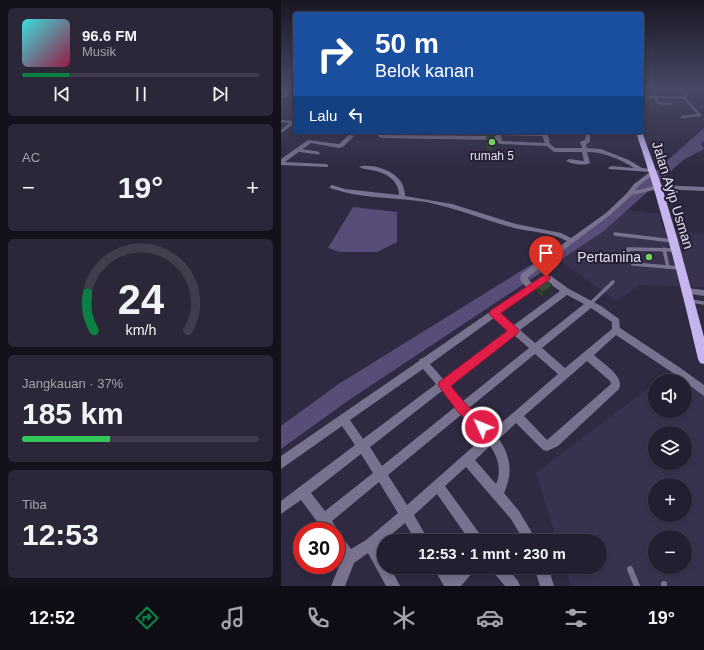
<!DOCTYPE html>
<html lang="id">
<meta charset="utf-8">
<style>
:root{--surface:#231f31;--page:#2b2739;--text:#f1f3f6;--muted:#a3a2ab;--line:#403d4d;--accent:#0b8043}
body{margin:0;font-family:Arial,sans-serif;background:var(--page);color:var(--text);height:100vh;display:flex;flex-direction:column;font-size:15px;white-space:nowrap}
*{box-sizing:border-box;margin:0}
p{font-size:13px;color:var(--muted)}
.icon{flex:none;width:22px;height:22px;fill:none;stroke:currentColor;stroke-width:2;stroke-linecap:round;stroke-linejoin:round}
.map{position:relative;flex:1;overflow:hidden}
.panel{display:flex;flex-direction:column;gap:8px;padding:8px;background:#13111b;width:281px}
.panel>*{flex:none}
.hud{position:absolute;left:12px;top:12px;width:351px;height:122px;border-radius:4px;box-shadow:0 2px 6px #0003,0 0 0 1px var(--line);background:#1a4fa0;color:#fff;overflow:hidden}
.controls{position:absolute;left:367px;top:374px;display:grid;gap:8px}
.controls a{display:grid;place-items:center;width:44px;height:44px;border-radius:50%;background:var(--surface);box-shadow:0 2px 6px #0003,0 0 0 1px var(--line);font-size:20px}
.speed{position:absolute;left:12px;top:522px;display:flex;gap:8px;font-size:20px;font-weight:700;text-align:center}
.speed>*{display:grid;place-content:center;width:52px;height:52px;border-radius:50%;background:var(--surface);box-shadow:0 2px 6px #0003,0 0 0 1px var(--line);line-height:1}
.speed .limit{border:6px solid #d22;background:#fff;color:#111}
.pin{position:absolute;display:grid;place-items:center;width:34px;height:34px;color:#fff;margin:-41px -17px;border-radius:50% 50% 50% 0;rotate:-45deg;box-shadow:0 0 4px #0007}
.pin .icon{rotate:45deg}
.me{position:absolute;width:44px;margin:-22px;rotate:314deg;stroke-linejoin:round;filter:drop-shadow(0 0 3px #0008)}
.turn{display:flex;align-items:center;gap:14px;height:84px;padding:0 16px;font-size:18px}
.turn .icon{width:52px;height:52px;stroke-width:2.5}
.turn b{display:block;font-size:28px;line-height:34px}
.then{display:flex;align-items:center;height:38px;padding:0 16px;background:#0003;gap:8px;font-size:15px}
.big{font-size:30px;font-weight:700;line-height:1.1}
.panel .tile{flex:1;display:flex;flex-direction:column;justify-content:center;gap:6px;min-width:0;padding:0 14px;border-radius:6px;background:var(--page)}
.panel .dial{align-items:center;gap:0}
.dial svg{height:104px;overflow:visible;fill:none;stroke:var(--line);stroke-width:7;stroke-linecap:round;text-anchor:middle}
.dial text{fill:var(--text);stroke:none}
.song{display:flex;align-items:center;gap:12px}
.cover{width:48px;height:48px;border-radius:6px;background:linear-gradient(135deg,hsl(180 70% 55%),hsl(340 70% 35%))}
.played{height:4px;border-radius:2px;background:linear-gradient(90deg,var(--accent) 20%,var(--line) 20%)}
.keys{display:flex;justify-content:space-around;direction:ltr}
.heat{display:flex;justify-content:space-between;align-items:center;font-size:22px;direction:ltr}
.charge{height:6px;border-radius:3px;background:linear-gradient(90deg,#34c759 37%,var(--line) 0)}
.trip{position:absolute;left:96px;top:534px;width:230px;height:40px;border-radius:20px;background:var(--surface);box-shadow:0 2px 6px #0003,0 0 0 1px var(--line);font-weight:700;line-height:40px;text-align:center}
.dock{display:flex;height:64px;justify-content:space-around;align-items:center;background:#0e0c14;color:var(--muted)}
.dock .icon{width:28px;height:28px}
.dock .current{color:var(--accent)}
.dock b{font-size:18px;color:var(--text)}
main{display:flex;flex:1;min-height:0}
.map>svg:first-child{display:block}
.built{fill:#39324f;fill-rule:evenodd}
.green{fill:#584c78}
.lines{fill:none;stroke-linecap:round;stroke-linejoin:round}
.service-far3{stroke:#79728e;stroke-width:2.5}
.service-far2{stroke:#79728e;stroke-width:3}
.service-far1{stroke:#79728e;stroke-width:3.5}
.service{stroke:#79728e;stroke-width:6}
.minor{fill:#79728e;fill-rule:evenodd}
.primary{fill:#c4b5ef;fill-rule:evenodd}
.wall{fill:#31402e}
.shaded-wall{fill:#283425}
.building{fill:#394b35;stroke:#283425}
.route{fill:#e11d48;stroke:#92132f}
.poi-dot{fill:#75d25b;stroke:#261f36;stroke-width:1.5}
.labels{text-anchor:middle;stroke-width:4;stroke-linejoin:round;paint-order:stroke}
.far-poi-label{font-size:12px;fill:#e3dfef;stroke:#261f36}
.street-label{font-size:14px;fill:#e3dfef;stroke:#261f36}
.poi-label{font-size:14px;fill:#e3dfef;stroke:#261f36;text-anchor:end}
</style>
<main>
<section class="panel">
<div class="tile">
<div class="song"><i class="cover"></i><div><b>96.6 FM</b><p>Musik</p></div></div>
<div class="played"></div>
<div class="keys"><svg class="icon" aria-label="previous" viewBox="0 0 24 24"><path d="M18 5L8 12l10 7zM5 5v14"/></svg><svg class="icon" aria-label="pause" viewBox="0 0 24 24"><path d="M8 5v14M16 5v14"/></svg><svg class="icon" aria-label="next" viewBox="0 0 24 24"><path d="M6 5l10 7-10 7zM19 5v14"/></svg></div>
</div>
<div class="tile"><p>AC</p>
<div class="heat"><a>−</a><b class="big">19°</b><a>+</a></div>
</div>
<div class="tile dial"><svg viewBox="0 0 100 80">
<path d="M14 69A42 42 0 1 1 86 69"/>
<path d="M14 69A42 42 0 0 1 9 40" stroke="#0b8043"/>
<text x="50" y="56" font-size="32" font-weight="700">24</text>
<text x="50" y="72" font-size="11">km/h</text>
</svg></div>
<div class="tile"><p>Jangkauan · 37%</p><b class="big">185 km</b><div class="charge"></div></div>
<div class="tile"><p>Tiba</p><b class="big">12:53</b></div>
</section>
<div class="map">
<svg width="423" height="586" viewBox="0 0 423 586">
<rect width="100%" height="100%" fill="#2f2941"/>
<g class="built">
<path d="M 346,210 L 378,214 L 383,230 L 423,234 L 423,287 L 359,285 L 335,301 L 278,260 L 323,231 Z"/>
<path d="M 374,383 L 374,411 L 404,411 L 404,384 L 423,394 L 423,586 L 290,586 L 284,567 L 319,567 L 319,541 L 276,541 L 255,473 ZM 374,433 L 404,433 L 404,463 L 374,463 ZM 374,485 L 404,485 L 404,515 L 374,515 ZM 374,537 L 404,537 L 404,567 L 374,567 Z"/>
</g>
<g class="green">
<path d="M 423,128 L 423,141 L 420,144 L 423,149 L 402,160 L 323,231 L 68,400 L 0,449 L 0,426 L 56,385 L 311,227 Z"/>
<path d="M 72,207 L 116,212 L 116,242 L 96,252 L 59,252 L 47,248 Z"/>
</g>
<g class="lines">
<path class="service-far3" d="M 401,117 L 419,115 L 403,98 L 403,95 L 409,91 L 408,88"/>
<path class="service-far2" d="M 16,150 L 37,153"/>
<g class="service-far1">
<path d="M 334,234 L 392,241"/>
<path d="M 383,249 L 387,267"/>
<path d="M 395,250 L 347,249 L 349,261 L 352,264 L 399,268"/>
<path d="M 409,301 L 423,303"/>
<path d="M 309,304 L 332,282"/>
</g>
<g class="service">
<path d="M 349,569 L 356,586"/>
<path d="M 383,584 L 383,586"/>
</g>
<g class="minor">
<path d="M 0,88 L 14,88 L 14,89 L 9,90 L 6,97 L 0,98 L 0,96 L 2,95 L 5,90 L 0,90 Z"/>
<path d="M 361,95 L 403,97 L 405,98 L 403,99 L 377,98 L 379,102 L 391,103 L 391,104 L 389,105 L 376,104 L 372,98 L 361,97 Z"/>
<path d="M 0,120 L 14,121 L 14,123 L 0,133 L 0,130 L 8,123 L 0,122 Z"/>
<path d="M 97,132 L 101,132 L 101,135 L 215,136 L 215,132 L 262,133 L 267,135 L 269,144 L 274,148 L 301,148 L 299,142 L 304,140 L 305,132 L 309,132 L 309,142 L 305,144 L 306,148 L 320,149 L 348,160 L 361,168 L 372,169 L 373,170 L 371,171 L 374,173 L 373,174 L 360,184 L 353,191 L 377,185 L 423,187 L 423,191 L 377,189 L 351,195 L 329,215 L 247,277 L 247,279 L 251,283 L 261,276 L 270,276 L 288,289 L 320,306 L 338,319 L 339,328 L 398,367 L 423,385 L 423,396 L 404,382 L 404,381 L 335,335 L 313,355 C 321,363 344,376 338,389 L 277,446 L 266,451 L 262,450 L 235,423 L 218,439 C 230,457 232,473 223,493 L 238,511 L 256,541 L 243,541 L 230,519 L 185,467 L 164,486 L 201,537 L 203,541 L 189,541 L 156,494 L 133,515 L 148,541 L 135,541 L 124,523 L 97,546 L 103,557 L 103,567 L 109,567 L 119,586 L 105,586 L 87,553 L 73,563 L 64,586 L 50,586 L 61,559 L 55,549 L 55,531 L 43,531 L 20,500 L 0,514 L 0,501 L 74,445 L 61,426 L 0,469 L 0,456 L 138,361 L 139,359 L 142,358 L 245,287 L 239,280 L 240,274 L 286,241 C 270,232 250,232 233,228 C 203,220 175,208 145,202 C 113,197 80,199 49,188 L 49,186 L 51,185 L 64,189 L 118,195 C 118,180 104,172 90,170 C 86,169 82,169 78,167 C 82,165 86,166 91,166 C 107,169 124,177 124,196 L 171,204 L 235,224 L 280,233 L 290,238 L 325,213 L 346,193 L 353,184 L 369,172 L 328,169 L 327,168 L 330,166 L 353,168 C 339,159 323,152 306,152 L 309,163 C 304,166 290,164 285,161 L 288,159 L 303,161 L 301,152 L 273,152 L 266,146 L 219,144 L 217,143 L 216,140 L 100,138 L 95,134 ZM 220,135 L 261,136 L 264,143 L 221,141 ZM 265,281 L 279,291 L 233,325 L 219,314 ZM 286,295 L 303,304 L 254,343 L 239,330 ZM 310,308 L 331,322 L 331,329 L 284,368 L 261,348 ZM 213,318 L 227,330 L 162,379 L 149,364 ZM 233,335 L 248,348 L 182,401 L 168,386 ZM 254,354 L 277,374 L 211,431 L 188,408 ZM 306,361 L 329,381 L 330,384 L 266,440 L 243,416 ZM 142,369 L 155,384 L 82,439 L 69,420 ZM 161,391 L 174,407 L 101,466 L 89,447 ZM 180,415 L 203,437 L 126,505 L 107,475 ZM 209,446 C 217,457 221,471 215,484 L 194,460 ZM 80,454 L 92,473 L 44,511 L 30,493 ZM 98,482 L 117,513 L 85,540 L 70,549 L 59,534 L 57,532 L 55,527 L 51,521 Z"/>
<path d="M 68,135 L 73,136 L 63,146 L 58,148 L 30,143 L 4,162 L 45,164 L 47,165 L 47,167 L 0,165 L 0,159 L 27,140 L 58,144 Z"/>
<path d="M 406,288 L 423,290 L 423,296 L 403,293 L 402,291 Z"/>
<path d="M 152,567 L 167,567 L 172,575 L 178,567 L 194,567 L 192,572 L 180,586 L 163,586 Z"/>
<path d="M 210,567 L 225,567 L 237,581 L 239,586 L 224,586 L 212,572 Z"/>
<path d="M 253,567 L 267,567 L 273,586 L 259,586 Z"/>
</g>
<path class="primary" d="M 355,132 L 361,132 L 381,187 L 397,241 L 423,337 L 423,364 L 419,363 L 417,359 C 399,282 380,207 355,132 Z"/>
</g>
<g class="wall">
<path d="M 213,136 L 213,140 L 211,150 L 205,150 L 205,145 Z"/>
<path d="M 255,285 L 271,285 L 270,290 L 262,297 L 254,290 Z"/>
</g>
<g class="shaded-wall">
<path d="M 213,136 L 213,140 L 211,150 L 211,145 Z"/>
<path d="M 271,285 L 270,290 L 262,297 L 262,292 Z"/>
</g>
<g class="building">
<path d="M 206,136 L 213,136 L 211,145 L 205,145 Z"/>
<path d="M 263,279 L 271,285 L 262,292 L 255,285 Z"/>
</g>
<linearGradient id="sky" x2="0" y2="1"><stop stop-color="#1a1724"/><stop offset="0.52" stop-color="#474965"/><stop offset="1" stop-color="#474965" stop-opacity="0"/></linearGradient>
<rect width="423" height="170" fill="url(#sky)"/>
<path class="route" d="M 265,274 L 268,275 L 269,277 L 268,280 L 220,313 L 236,328 L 238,331 L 236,334 L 170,386 L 184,403 L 205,423 L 207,427 L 205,431 L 201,433 L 196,431 L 176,411 L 157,385 L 158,382 L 226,331 L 210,316 L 208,313 L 210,310 Z"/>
<g class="poi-dot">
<circle cx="211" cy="142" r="4"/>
<circle cx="368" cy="257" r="4"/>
</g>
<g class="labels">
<g class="far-poi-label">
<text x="211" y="160">rumah 5</text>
</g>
<g class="street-label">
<text transform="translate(392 195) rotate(73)" y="5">Jalan Ayip Usman</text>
</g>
<g class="poi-label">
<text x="360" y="262">Pertamina</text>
</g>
</g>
</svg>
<div class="controls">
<a><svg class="icon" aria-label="sound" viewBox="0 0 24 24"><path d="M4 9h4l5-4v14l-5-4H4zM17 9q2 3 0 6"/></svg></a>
<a><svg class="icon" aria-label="layers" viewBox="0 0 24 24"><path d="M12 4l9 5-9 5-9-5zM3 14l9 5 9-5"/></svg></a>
<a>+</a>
<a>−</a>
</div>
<div class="speed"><div class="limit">30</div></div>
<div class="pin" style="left:265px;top:277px;background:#d93025"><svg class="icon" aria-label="arrive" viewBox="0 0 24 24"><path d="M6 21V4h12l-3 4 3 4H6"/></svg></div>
<svg class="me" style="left:201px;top:427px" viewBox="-20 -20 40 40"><circle r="17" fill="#e11d48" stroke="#fff" stroke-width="3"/><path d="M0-11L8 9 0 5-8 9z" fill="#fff"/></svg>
<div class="trip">12:53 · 1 mnt · 230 m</div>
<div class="hud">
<div class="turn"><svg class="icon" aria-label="right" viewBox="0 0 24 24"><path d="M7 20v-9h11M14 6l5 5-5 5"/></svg><div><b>50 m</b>Belok kanan</div></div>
<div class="then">Lalu<svg class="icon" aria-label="left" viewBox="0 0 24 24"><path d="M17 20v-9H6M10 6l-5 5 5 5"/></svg></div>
</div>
</div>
</main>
<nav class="dock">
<b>12:52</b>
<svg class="icon current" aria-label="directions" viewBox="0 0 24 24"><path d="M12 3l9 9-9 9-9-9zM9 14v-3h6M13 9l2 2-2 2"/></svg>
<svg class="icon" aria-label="music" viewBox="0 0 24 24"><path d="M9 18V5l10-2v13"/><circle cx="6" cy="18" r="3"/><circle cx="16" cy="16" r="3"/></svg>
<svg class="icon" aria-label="phone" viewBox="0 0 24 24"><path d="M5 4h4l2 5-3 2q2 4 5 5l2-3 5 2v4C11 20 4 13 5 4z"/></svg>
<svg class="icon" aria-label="climate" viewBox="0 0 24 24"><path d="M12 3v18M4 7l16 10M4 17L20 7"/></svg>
<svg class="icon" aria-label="car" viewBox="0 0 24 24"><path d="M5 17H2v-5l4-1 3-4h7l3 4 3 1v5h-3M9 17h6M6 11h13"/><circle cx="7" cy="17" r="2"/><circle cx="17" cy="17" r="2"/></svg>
<svg class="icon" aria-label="filters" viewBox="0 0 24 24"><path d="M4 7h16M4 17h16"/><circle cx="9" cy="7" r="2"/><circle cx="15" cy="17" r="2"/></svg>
<b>19°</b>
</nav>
